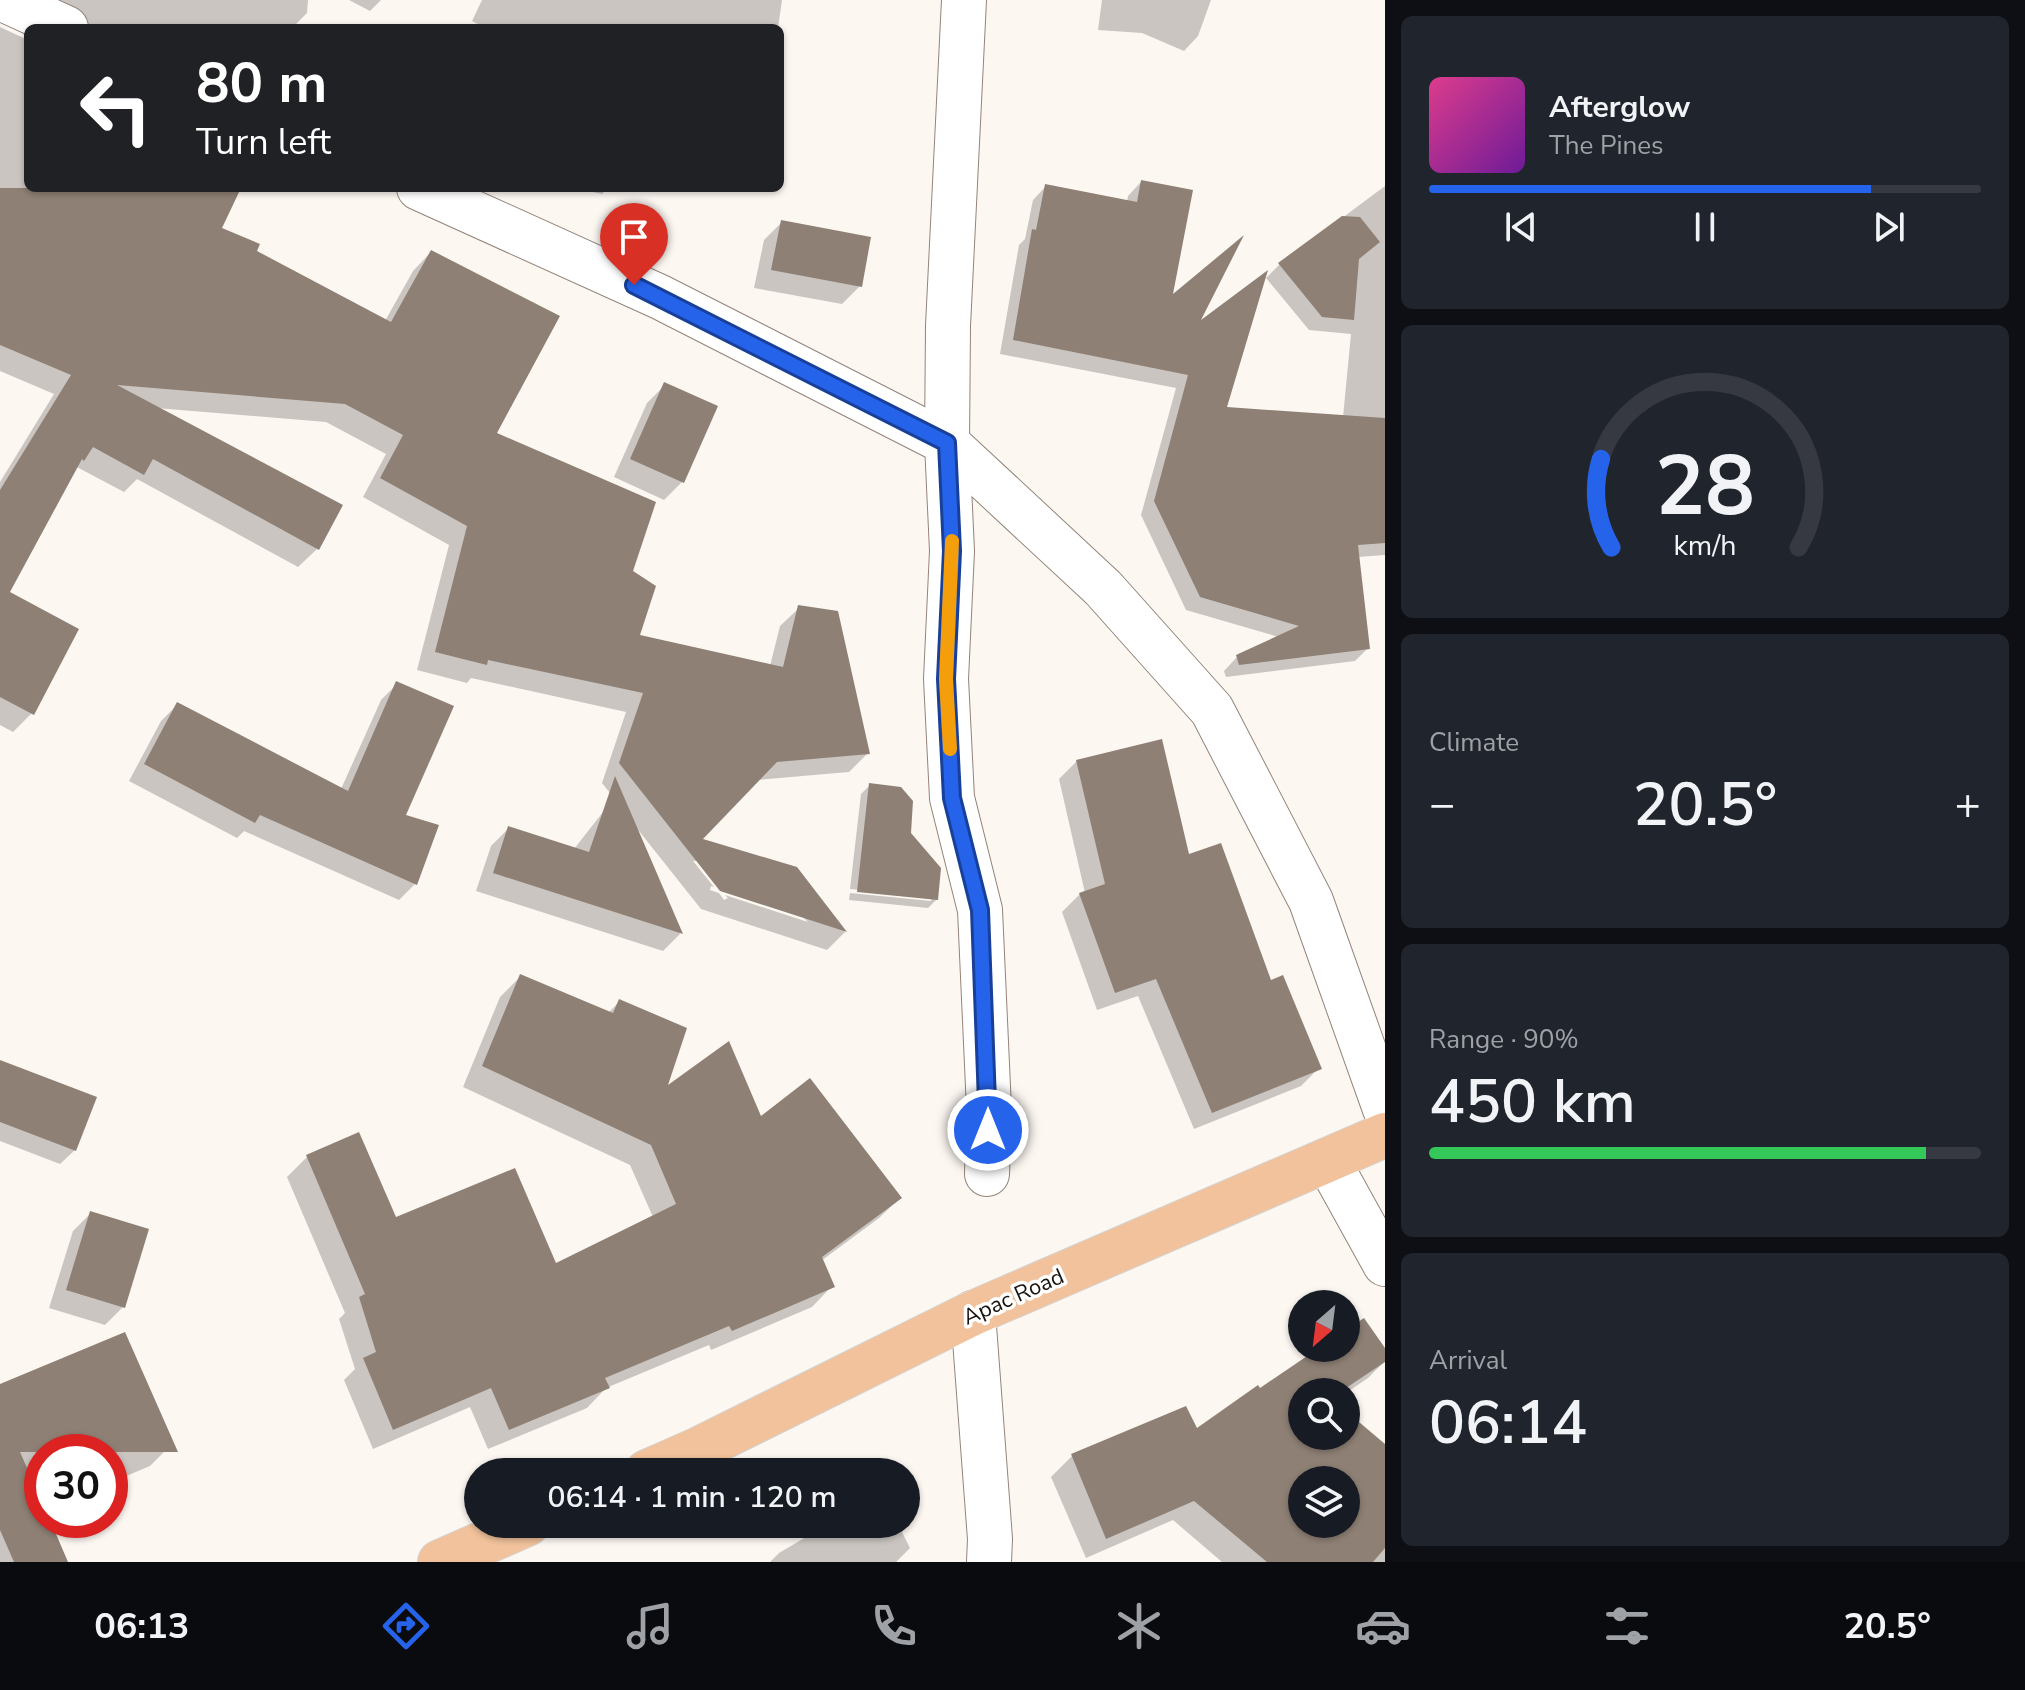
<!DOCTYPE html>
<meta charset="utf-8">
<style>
:root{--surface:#171b24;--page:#20242c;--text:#f1f3f6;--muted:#9ea1a6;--line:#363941;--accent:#2563eb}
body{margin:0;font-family:"Nunito Sans",sans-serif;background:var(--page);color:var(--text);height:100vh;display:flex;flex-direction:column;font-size:30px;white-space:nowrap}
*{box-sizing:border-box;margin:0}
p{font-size:26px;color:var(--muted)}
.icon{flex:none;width:44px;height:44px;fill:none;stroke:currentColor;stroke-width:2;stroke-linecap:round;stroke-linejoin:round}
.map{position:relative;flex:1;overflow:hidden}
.drawer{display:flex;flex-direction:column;gap:16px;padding:16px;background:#0d0f14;width:640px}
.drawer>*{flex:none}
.hud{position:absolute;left:24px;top:24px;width:760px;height:168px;border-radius:12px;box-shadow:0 2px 6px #0004;background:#202124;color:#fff;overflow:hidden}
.needle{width:52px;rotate:208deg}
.buttons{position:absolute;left:1288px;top:1290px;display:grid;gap:16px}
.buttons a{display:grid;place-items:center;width:72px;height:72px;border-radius:50%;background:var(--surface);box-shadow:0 2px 6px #0004;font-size:40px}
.speed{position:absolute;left:24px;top:1434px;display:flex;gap:16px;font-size:40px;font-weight:700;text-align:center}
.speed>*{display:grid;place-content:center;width:104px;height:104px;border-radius:50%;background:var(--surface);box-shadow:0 2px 6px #0004;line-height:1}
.speed .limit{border:12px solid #d22;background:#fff;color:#111}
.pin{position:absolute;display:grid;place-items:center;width:68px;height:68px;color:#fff;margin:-82px -34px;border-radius:50% 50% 50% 0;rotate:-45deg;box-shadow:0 0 8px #0007}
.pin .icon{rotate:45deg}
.me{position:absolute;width:88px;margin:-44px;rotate:0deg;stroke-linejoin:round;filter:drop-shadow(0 0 6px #0008)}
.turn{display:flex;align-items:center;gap:28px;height:168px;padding:0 40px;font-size:36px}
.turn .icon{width:104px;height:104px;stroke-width:2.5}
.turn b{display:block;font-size:56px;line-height:68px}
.big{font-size:60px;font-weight:600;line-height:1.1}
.drawer .tile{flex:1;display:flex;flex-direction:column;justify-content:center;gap:12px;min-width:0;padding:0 28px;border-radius:12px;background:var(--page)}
.drawer .dial{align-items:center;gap:0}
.dial svg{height:208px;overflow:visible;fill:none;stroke:var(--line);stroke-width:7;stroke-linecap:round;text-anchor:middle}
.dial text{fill:var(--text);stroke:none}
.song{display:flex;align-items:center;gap:24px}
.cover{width:96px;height:96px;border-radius:12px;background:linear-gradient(135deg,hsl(330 70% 55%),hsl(280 70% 35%))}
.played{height:8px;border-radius:4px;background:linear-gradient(90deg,var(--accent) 80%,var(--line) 80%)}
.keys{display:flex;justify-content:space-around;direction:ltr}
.heat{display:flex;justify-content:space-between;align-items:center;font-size:44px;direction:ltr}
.charge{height:12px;border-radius:6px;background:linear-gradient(90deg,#34c759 90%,var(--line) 0)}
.trip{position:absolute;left:464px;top:1458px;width:456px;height:80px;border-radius:40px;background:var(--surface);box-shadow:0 2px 6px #0004;font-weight:600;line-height:80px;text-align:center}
.dock{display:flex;height:128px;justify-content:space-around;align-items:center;background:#090b0e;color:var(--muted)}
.dock .icon{width:56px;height:56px}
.dock .active{color:var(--accent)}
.dock b{font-size:36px;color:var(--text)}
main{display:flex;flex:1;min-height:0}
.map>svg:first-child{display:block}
.shadow{fill:#0003;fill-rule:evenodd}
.building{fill:#8e8075;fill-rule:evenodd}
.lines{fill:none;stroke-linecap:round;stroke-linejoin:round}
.minor-casing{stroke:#93847a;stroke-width:46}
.major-casing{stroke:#d5d5d4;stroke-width:46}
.minor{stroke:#fff;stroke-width:44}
.major{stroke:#f1c29b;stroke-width:44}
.route-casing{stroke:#184099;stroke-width:20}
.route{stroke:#2563eb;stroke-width:14}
.slow{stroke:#f59e0b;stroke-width:14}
.labels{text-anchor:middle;stroke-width:7;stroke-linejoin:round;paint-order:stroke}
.street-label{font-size:22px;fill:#18130f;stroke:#fff}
</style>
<main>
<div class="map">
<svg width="1385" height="1562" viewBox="0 0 1385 1562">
<rect width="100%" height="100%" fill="#fdf7f2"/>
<g class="shadow">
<path d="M 6,0 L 308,0 L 307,13 L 292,28 L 63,28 Z"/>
<path d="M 349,0 L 381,0 L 370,11 Z"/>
<path d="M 482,0 L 782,0 L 778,28 L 485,28 L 472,21 Z"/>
<path d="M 1102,0 L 1211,0 L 1198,36 L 1184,51 L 1142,33 L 1098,30 Z"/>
<path d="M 0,27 L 28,40 L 28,188 L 238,188 L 219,229 L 255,252 L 385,321 L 413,271 L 431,252 L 495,434 L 631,572 L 638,636 L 770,666 L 780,626 L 799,608 L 868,753 L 849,772 L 757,780 L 700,840 L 796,869 L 845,932 L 827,950 L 701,909 L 635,826 L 680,934 L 663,951 L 476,891 L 491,846 L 509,828 L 574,849 L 614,798 L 602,783 L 626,712 L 471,678 L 467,683 L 417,670 L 449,545 L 363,497 L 386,454 L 326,422 L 156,408 L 317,549 L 298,567 L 137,479 L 124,492 L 75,466 L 7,592 L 32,713 L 13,732 L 0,725 L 0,482 L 54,394 L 0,371 ZM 693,861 L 699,861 L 802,916 L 808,922 L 725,895 L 728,898 L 724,900 L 719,893 L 710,890 L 711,886 L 714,887 Z"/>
<path d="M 1141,182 L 1170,299 L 1195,327 L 1224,409 L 1343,417 L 1351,334 L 1309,330 L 1266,278 L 1279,265 L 1385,186 L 1385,555 L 1358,557 L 1368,648 L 1355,661 L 1226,677 L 1224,671 L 1237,657 L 1279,637 L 1186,610 L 1141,515 L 1176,388 L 1000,354 L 1019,245 L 1025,239 L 1033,200 L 1046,186 L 1127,202 L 1128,196 Z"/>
<path d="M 574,188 L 608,188 L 602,194 Z"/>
<path d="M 782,222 L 860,286 L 842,304 L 754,288 L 764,240 Z"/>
<path d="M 665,385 L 682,482 L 664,500 L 614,477 L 647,403 Z"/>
<path d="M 397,684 L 403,816 L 415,884 L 399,900 L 244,831 L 237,838 L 129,781 L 161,721 L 178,704 L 341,789 L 381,700 Z"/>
<path d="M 1077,761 L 1270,982 L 1319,1068 L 1301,1086 L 1194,1129 L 1138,996 L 1097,1010 L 1062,912 L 1080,894 L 1085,893 L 1059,779 Z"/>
<path d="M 870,785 L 937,899 L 928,908 L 849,900 L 850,893 L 931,901 L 931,897 L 850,889 L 861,794 Z"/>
<path d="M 520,977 L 608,1013 L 619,1002 L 664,1090 L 760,1119 L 900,1198 L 879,1218 L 821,1261 L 832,1286 L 812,1307 L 711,1350 L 709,1345 L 606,1388 L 587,1408 L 488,1449 L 470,1407 L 373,1449 L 344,1380 L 355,1369 L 339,1319 L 345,1313 L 287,1177 L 307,1157 L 395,1220 L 555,1266 L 653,1217 L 630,1165 L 463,1087 L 500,997 Z"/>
<path d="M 0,1062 L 75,1150 L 60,1164 L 0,1141 Z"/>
<path d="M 91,1213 L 123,1307 L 105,1325 L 49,1308 L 73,1231 Z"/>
<path d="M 1346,1332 L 1385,1352 L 1385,1361 L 1368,1378 L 1346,1393 L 1302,1392 L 1302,1436 L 1346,1436 L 1346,1413 L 1385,1447 L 1385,1562 L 1222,1562 L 1173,1520 L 1086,1558 L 1051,1477 L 1072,1456 L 1185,1409 L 1197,1431 L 1322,1348 L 1346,1348 ZM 1302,1480 L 1346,1480 L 1346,1524 L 1302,1524 Z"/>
<path d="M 21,1391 L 172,1444 L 150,1466 L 110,1483 L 110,1452 L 42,1452 L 42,1520 L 47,1520 L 65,1562 L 0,1562 L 0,1460 Z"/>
<path d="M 828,1524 L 830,1526 L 835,1524 L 898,1524 L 910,1548 L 896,1562 L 770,1562 L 779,1553 Z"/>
</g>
<g class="building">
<path d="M 1141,180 L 1193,190 L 1173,294 L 1244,235 L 1201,320 L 1268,270 L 1227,407 L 1385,418 L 1385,543 L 1358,545 L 1370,649 L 1239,665 L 1236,655 L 1299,626 L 1200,597 L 1154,501 L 1188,375 L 1013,340 L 1032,229 L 1036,230 L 1045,184 L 1137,202 Z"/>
<path d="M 0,188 L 241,188 L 222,228 L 260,244 L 257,251 L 391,322 L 431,250 L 560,316 L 497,433 L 656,502 L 633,571 L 656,586 L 640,635 L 783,667 L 798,605 L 838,611 L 870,754 L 777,762 L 703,839 L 797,867 L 847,932 L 720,891 L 619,763 L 643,693 L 488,660 L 487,665 L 435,652 L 467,526 L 380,478 L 403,435 L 345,404 L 117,385 L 343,505 L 319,550 L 153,459 L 144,475 L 93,447 L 84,461 L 82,459 L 10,592 L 79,629 L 34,715 L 0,697 L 0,490 L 71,375 L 0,345 Z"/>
<path d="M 1342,216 L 1360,217 L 1380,242 L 1359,259 L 1354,320 L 1322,317 L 1278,263 Z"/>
<path d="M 781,220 L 871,237 L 862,287 L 771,270 Z"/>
<path d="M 664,382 L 718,406 L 684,483 L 630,459 Z"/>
<path d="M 396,681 L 454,706 L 406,815 L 439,825 L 417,885 L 260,815 L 255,823 L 144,764 L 177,702 L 348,791 Z"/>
<path d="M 1162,739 L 1189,854 L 1221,843 L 1271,980 L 1283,975 L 1322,1069 L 1212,1113 L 1156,979 L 1115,993 L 1079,893 L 1105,884 L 1076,760 Z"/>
<path d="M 615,776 L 683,934 L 493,873 L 508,826 L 589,852 Z"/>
<path d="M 869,783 L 901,787 L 913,801 L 911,833 L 941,868 L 938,900 L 857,892 Z"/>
<path d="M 520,974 L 613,1013 L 619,999 L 687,1028 L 668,1085 L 729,1041 L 761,1116 L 810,1078 L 902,1198 L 822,1257 L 835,1287 L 732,1331 L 729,1326 L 605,1378 L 610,1388 L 509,1430 L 491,1388 L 393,1430 L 363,1358 L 376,1352 L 359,1297 L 365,1294 L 306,1155 L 359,1132 L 396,1217 L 515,1168 L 556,1263 L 676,1204 L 651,1145 L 482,1066 Z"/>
<path d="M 0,1060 L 97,1097 L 76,1151 L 0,1122 Z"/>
<path d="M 90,1211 L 149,1229 L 125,1308 L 66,1290 Z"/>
<path d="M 1364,1318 L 1385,1348 L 1385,1362 L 1340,1392 L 1302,1392 L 1302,1436 L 1346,1436 L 1346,1411 L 1385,1444 L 1385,1548 L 1373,1562 L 1267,1562 L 1194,1501 L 1106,1539 L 1071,1454 L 1186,1406 L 1197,1428 L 1258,1385 L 1260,1388 L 1319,1348 L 1346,1348 L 1346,1330 ZM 1302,1480 L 1346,1480 L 1346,1524 L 1302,1524 Z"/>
<path d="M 125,1332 L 178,1452 L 20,1452 L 42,1502 L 42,1520 L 50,1520 L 68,1562 L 14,1562 L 0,1530 L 0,1384 Z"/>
</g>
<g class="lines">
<defs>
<g id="minor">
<path d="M 5,0 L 66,28"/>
<path d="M 964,0 L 948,326 L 947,443 L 952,551 L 946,679 L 952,798 L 980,910 L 989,1109 L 987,1174"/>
<path d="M 419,188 L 660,297 L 947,443 L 1103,588 L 1212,710 L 1311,901 L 1385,1109"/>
<path d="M 1328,1161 L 1385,1264"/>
<path d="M 973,1313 L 990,1539 L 989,1562"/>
</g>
<g id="major">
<path d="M 647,1472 L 697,1450 L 973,1313 L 1385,1135"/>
<path d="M 440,1562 L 527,1524"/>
</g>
</defs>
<use href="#minor" class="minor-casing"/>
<use href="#major" class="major-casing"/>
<use href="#minor" class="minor"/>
<use href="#major" class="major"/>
</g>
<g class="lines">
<defs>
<path id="route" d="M 634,285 L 947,443 L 952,551 L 946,679 L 952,798 L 980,910 L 988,1130"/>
</defs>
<use href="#route" class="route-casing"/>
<use href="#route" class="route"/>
<path class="slow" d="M 950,749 L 946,679 L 952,541"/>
</g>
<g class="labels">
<g class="street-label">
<text transform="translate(1013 1296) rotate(-24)" y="8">Apac Road</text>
</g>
</g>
</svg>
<div class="buttons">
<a><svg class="needle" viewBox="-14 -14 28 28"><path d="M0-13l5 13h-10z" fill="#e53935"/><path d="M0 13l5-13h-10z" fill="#9ea1a6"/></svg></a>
<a><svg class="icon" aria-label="search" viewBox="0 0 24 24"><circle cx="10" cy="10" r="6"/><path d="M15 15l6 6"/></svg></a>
<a><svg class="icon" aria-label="layers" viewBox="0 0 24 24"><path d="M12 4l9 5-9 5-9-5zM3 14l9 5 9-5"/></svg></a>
</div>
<div class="speed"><div class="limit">30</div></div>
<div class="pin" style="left:634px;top:285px;background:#d93025"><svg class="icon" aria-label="arrive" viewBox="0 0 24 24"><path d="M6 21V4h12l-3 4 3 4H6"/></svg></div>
<svg class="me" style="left:988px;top:1130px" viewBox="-20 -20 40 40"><circle r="17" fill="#2563eb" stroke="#fff" stroke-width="3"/><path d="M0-11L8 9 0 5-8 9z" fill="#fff"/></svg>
<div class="trip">06:14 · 1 min · 120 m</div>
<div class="hud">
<div class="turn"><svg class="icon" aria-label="left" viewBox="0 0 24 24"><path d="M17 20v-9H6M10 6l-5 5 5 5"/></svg><div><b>80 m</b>Turn left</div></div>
</div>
</div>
<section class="drawer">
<div class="tile">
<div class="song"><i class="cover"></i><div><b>Afterglow</b><p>The Pines</p></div></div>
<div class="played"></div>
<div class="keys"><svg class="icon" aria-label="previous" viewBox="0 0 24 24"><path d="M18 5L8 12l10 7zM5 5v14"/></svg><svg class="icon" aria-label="pause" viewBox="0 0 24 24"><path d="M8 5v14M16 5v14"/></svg><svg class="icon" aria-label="next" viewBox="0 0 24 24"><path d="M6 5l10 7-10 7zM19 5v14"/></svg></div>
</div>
<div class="tile dial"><svg viewBox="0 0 100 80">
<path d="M14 69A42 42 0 1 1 86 69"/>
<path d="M14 69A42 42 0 0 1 10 35" stroke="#2563eb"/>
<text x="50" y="56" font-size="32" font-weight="700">28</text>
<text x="50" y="72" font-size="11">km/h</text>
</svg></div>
<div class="tile"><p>Climate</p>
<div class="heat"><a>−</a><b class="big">20.5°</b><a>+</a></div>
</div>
<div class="tile"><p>Range · 90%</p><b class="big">450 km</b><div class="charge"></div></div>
<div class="tile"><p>Arrival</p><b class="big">06:14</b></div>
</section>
</main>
<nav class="dock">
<b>06:13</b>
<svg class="icon active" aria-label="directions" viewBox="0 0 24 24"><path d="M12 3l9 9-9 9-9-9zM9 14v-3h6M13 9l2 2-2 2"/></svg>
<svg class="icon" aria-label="music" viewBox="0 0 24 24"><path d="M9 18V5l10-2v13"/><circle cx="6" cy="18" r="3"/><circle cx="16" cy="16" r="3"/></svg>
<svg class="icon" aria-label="phone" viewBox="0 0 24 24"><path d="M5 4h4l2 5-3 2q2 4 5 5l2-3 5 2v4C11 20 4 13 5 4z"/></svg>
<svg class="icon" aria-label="climate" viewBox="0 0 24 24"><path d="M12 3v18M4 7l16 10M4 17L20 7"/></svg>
<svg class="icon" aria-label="car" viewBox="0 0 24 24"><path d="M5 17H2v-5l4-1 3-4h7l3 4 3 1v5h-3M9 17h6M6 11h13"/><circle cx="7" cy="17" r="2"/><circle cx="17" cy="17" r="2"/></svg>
<svg class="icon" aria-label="filters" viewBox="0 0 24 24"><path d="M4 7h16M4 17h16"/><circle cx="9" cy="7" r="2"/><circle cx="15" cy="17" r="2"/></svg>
<b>20.5°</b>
</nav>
